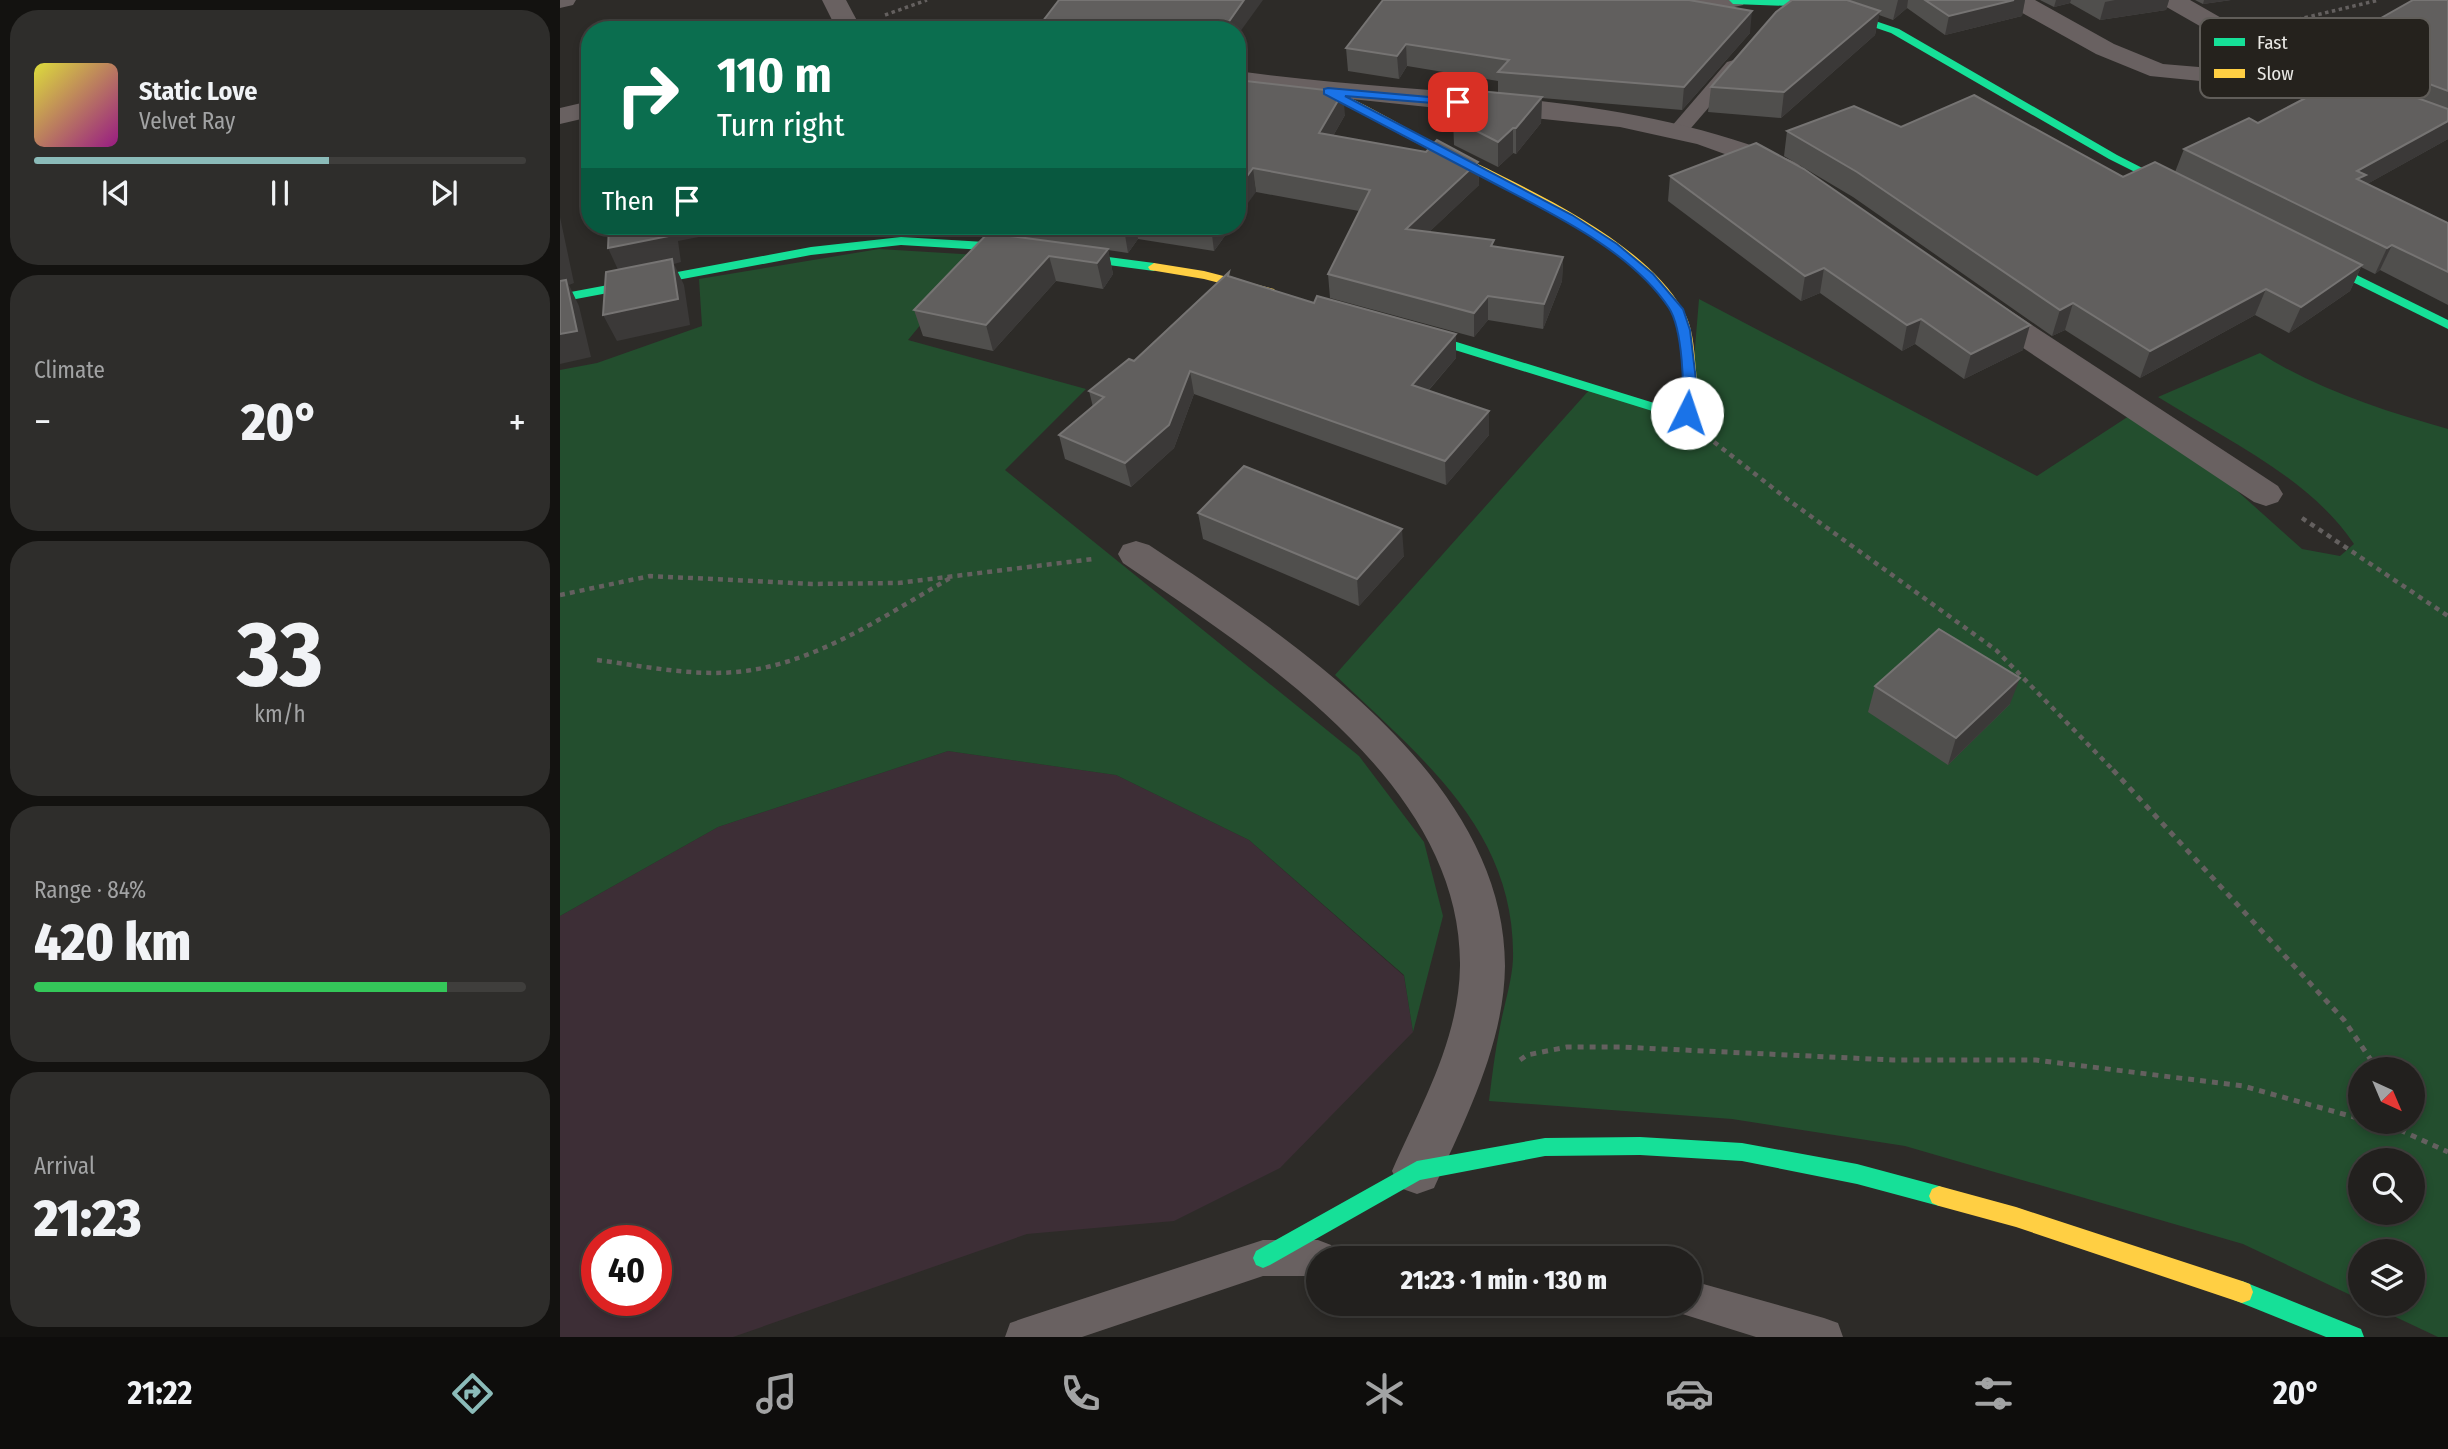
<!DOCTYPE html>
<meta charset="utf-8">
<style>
:root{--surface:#22201e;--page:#2e2d2b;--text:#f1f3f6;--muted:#a2a3a4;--line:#3f3e3c;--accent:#8bbbb9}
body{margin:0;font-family:"Fira Sans Condensed",sans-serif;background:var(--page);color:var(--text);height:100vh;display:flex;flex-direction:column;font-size:26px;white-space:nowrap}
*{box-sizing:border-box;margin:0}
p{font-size:23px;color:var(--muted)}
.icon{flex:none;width:38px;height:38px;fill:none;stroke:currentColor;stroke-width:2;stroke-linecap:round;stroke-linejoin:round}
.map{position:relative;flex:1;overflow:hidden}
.sheet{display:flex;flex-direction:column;gap:10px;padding:10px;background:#131210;width:560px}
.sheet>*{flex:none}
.hud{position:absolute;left:21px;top:21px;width:665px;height:214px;border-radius:28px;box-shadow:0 4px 10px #0003,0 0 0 2px var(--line);background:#0b6e4f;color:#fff;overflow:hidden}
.needle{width:46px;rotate:136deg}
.buttons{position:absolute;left:1788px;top:1057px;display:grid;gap:14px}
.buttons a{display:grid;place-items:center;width:77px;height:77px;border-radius:50%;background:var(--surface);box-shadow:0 4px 10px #0003,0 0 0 2px var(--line);font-size:35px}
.speed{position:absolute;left:21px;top:1225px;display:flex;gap:14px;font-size:35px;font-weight:700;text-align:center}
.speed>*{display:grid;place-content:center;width:91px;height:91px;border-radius:50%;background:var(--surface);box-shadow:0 4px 10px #0003,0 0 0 2px var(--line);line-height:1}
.speed .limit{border:10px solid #d22;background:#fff;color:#111}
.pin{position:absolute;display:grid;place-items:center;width:60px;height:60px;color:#fff;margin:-30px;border-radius:14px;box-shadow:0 4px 10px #0006}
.me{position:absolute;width:77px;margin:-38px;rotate:4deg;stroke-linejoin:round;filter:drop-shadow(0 0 5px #0008)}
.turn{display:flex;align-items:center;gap:24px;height:147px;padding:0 21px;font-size:32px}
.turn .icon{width:91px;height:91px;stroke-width:2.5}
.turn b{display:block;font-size:49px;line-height:60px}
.then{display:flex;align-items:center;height:66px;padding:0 21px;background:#0003;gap:14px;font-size:26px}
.big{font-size:52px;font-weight:800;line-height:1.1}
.sheet .card{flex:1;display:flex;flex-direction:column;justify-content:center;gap:10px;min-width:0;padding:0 24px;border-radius:28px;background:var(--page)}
.sheet .dial{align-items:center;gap:0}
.dial b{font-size:91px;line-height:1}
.song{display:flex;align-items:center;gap:21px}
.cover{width:84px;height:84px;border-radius:10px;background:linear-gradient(135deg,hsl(60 70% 55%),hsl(310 70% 35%))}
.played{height:7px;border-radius:4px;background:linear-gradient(90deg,var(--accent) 60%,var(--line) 60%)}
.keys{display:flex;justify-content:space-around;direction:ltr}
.heat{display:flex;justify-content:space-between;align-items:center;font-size:38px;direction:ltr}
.charge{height:10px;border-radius:5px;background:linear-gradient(90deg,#34c759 84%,var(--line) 0)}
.trip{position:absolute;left:746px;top:1246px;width:396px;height:70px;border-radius:35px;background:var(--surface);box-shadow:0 4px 10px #0003,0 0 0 2px var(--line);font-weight:800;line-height:70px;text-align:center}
.menu{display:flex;height:112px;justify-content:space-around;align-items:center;background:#0e0d0c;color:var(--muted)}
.menu .icon{width:49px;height:49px}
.menu .selected{color:var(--accent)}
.menu b{font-size:32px;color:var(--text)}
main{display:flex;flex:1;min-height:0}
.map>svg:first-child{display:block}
.industrial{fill:#3d2e36;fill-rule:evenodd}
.green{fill:#234e2e;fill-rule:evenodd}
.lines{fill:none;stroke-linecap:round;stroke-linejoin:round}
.path-far2{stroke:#64605f;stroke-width:3.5;stroke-dasharray:3.5 3.5;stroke-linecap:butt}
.path-far1{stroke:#64605f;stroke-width:4.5;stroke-dasharray:5 5;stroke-linecap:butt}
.path{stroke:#64605f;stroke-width:5;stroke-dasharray:6 6;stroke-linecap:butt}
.lane{fill:#696161;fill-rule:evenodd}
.street{fill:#696161;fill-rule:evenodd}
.fast{fill:#16e098;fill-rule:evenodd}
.slow{fill:#ffcf43;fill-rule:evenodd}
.wall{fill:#504f4d}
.shaded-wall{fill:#3b3938}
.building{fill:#615f5e;stroke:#767473;stroke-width:2}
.route{fill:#1a73e8;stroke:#114b97;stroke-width:2}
.key{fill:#25221d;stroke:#605d59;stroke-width:2}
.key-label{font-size:19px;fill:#e9e8e4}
</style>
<main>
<section class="sheet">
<div class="card">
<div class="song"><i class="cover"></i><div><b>Static Love</b><p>Velvet Ray</p></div></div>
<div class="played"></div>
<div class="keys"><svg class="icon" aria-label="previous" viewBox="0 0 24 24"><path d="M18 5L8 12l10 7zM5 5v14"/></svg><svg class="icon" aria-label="pause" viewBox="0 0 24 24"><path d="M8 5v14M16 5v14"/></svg><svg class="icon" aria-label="next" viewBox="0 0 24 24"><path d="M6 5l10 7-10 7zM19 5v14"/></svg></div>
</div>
<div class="card"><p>Climate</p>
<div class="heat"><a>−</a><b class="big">20°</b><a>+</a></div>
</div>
<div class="card dial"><b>33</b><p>km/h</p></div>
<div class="card"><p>Range · 84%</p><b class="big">420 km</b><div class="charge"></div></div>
<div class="card"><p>Arrival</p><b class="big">21:23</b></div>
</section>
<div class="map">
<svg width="1888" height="1337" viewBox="0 0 1888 1337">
<rect width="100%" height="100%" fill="#2d2b28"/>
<path class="industrial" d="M 388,751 L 556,775 L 689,840 L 844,976 L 853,1032 L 720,1168 L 614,1221 L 467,1234 L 173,1337 L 0,1337 L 0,916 L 158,827 ZM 37,1241 L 96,1241 L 96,1300 L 37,1300 Z"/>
<g class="green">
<path d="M 319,249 L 418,255 L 348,340 L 526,389 L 445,470 L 799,756 L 864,842 L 883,916 L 853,1032 L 844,975 L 689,840 L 556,775 L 388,751 L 158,827 L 0,916 L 0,370 L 37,363 L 142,326 L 139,279 Z"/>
<path d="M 1139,299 L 1477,476 L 1569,416 L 1656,472 L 1742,549 L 1780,556 L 1794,544 C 1750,478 1665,439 1598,397 L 1700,353 C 1756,389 1824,411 1888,429 L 1888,1337 L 1878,1337 L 1808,1304 L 1853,1304 L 1853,1251 L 1801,1251 L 1801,1300 L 1683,1244 L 1345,1146 L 1172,1119 L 929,1101 C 932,1076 935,1051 940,1027 C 944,1005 952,981 953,959 C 956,830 859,756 775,675 L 1031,388 L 1120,415 L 1131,397 ZM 1801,1069 L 1853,1069 L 1853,1122 L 1801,1122 ZM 1801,1160 L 1853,1160 L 1853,1213 L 1801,1213 Z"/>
</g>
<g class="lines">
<g class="path-far2">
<path d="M 325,15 L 367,0"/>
<path d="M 1731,21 L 1819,0"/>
</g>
<g class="path-far1">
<path d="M 1154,442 L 1227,499 L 1436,650 L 1555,772"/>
<path d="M 1742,518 L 1888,616"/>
<path d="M 0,595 L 90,576 L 252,584 L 338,583 L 533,559"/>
<path d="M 37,660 C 83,666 130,676 176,672 C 255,665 325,615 392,577"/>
</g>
<g class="path">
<path d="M 1553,770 L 1784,1020 L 1817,1069"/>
<path d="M 960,1060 L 967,1055 L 1007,1047 L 1060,1047 L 1333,1060 L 1476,1060 L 1683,1086 L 1801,1119"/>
<path d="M 1810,1122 L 1840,1130 L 1837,1122"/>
<path d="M 1840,1130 L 1888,1152"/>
</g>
<g class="lane">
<path d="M 1174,60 L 1181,62 L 1183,66 L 1181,70 L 1125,135 L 1111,135 L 1108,131 L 1111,127 L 1167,62 Z"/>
<path d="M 703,1240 L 758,1240 L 771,1245 L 777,1258 L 758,1258 L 758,1276 L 703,1276 L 522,1337 L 445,1337 L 450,1323 L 464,1318 Z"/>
<path d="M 1129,1280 L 1264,1318 L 1278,1323 L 1283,1337 L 1196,1337 L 1116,1312 L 1112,1304 L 1129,1304 Z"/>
</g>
<g class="street">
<path d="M 0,0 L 16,0 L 13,5 L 0,8 Z"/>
<path d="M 262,0 L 286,0 L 302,30 L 277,30 Z"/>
<path d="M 1081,0 L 1186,0 L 1183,5 L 1174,7 L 1093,7 L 1084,5 Z"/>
<path d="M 1445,0 L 1475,0 L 1554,44 L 1603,64 L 1734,75 L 1680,49 L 1603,5 L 1600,0 L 1630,0 L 1698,39 L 1765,71 L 1767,78 L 1789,81 L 1793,87 L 1789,93 L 1780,95 L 1590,76 L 1536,54 L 1448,5 Z"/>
<path d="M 677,71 C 865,97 1061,88 1238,163 L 1242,169 L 1238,175 L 1228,177 L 1137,144 L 1060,127 L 677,87 Z"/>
<path d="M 30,101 L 30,117 L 0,124 L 0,108 Z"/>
<path d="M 1423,298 L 1434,300 L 1718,486 L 1723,494 L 1718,502 L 1706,506 L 1694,502 L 1412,314 L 1408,307 L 1412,300 Z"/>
<path d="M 576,541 L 589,545 C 729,638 945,776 945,966 C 944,1044 906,1118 874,1188 L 857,1194 L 840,1188 L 832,1171 C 861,1105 899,1040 900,966 C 902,783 696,654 563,563 L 558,554 L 563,545 Z"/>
</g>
<g class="fast">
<path d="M 1169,0 L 1229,0 L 1274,7 L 1339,29 L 1557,155 L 1631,193 L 1625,196 L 1621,195 L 1549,159 L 1331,33 L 1272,13 L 1229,6 L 1173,4 Z"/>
<path d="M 341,237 L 442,243 L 594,263 L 600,267 L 594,271 L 442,251 L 341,245 L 251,255 L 0,302 L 0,294 L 251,247 Z"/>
<path d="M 1750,252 L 1888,320 L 1888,329 L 1746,259 L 1746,253 Z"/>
<path d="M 845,326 L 1120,411 L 1124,396 L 1123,378 L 1130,374 L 1135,375 L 1138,396 L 1134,413 L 1125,418 L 1115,418 L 840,333 L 840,327 Z"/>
<path d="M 1080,1137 L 1182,1143 L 1297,1164 L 1379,1186 L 1386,1189 L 1389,1196 L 1386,1203 L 1379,1206 L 1297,1184 L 1182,1161 L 1080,1155 L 985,1156 L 860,1180 L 710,1265 L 703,1268 L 696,1265 L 693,1258 L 696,1251 L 857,1161 L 985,1138 Z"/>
<path d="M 1682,1281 L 1801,1329 L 1804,1337 L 1766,1337 L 1674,1300 L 1671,1292 L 1674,1284 Z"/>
</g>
<g class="slow">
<path d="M 767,89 C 802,100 835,123 868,139 C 946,180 1078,232 1123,310 C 1135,330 1134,356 1137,378 L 1135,381 L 1125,381 L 1123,378 C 1121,356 1122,330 1111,310 C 1070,241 952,191 882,156 C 842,136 803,114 763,94 L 763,90 Z"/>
<path d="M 594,263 L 644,271 L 714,289 L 716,292 L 710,296 L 644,279 L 590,270 L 588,267 Z"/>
<path d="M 1379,1186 L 1456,1207 L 1682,1281 L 1690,1284 L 1693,1292 L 1690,1300 L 1682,1303 L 1456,1227 L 1379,1206 L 1372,1203 L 1369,1196 L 1372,1189 Z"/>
</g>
</g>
<g class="wall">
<path d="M 823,0 L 1190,33 L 1122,110 L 982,98 L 981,123 L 956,154 L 953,153 L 938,167 L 894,145 L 893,119 L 938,93 L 938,81 L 847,66 L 839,79 L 788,71 L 786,48 Z"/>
<path d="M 1232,0 L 1465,0 L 1462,16 L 1385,35 L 1347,8 L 1333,20 L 1319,15 L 1315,35 L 1221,118 L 1148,112 L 1151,87 Z"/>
<path d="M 1480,0 L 1609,0 L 1606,10 L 1540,20 L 1510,3 L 1494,7 Z"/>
<path d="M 1635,0 L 1671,0 L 1643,4 Z"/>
<path d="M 1888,0 L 1888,139 L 1807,184 L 1888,223 L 1888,305 L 1820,270 L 1815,274 L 1801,267 L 1790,291 L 1729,333 L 1695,315 L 1580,378 L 1505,330 L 1492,336 L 1293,197 L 1224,156 L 1227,131 L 1341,127 L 1563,177 L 1615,172 L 1624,149 L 1698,123 L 1808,80 L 1813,69 L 1782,56 L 1791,35 Z"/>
<path d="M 677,80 L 785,115 L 773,136 L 918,162 L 919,185 L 869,232 L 934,247 L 1003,257 L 1002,281 L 983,329 L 928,320 L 914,337 L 770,298 L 768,274 L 799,211 L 696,192 Z"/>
<path d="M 1110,176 L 1463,350 L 1404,379 L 1355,344 L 1342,351 L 1260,293 L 1241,301 L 1108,201 Z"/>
<path d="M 391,226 L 672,226 L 654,251 L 578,239 L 568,253 L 548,250 L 553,274 L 543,289 L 496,281 L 433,351 L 363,336 L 354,310 L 455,236 L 453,230 L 392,229 Z"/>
<path d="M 670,276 L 754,303 L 896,334 L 896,358 L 869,390 L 929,435 L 886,485 L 634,394 L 614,448 L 571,487 L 505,459 L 499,435 L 533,407 L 529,391 L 574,361 Z"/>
<path d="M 638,513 L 844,556 L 799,606 L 643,539 Z"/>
<path d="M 1315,686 L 1450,704 L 1388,765 L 1308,712 Z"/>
</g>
<g class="shaded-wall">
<path d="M 684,0 L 703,0 L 677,36 L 677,30 L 663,30 Z"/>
<path d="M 1338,0 L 1348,0 L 1347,8 L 1333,20 Z"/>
<path d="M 1454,0 L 1465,0 L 1462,16 L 1385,35 L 1389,16 Z"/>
<path d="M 1496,0 L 1511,0 L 1510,3 L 1494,7 Z"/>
<path d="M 1555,0 L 1609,0 L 1606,10 L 1540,20 L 1545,2 Z"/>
<path d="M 1644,0 L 1671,0 L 1643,4 Z"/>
<path d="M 1192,11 L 1190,33 L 1122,110 L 1124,87 Z"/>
<path d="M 1320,11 L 1315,35 L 1221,118 L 1224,92 Z"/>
<path d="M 846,44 L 847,66 L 839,79 L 837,56 Z"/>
<path d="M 783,92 L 785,115 L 761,157 L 759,133 Z"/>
<path d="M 982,97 L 981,123 L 956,154 L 956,128 Z"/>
<path d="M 1888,121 L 1888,139 L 1800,188 L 1795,200 L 1797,171 Z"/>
<path d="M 953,128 L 953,153 L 938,167 L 938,142 Z"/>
<path d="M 918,162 L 919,185 L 847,253 L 846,229 Z"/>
<path d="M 693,168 L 696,192 L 677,218 L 677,190 Z"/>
<path d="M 0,217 L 14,283 L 9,285 L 19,306 L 31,357 L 0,364 Z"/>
<path d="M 108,226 L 196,226 L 118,241 L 121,262 L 114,264 L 124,285 L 130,325 L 57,341 L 43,315 L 60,274 L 48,248 Z"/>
<path d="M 566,226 L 576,226 L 578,239 L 568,253 L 564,229 Z"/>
<path d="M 652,226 L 672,226 L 654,251 L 651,227 Z"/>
<path d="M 1832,245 L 1820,270 L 1815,274 L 1827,248 Z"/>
<path d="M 548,249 L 553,274 L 543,289 L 537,263 Z"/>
<path d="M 489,256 L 496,281 L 433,351 L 426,325 Z"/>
<path d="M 1003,257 L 1002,281 L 983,329 L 984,304 Z"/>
<path d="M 1802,265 L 1790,291 L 1729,333 L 1741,307 Z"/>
<path d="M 1264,268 L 1260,293 L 1241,301 L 1245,276 Z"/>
<path d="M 1706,289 L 1695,315 L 1580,378 L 1590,351 Z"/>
<path d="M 928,296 L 928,320 L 914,337 L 914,313 Z"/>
<path d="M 1513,303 L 1505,330 L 1492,336 L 1500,310 Z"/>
<path d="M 1361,319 L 1355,344 L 1342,351 L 1347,325 Z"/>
<path d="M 1470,325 L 1463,350 L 1404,379 L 1411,354 Z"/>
<path d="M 896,334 L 896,358 L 853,408 L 852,385 Z"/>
<path d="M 630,371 L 634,394 L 614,448 L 571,487 L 565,463 Z"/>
<path d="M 929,411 L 929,435 L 886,485 L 885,461 Z"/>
<path d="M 842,529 L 844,556 L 799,606 L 797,579 Z"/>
<path d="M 1460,678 L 1450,704 L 1388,765 L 1396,738 Z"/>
</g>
<g class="building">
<path d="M 499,0 L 684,0 L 663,30 L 476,30 Z"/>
<path d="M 823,0 L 1129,0 L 1192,11 L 1124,87 L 938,72 L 949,60 L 846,44 L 837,56 L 786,48 Z"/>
<path d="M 1232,0 L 1287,0 L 1320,11 L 1224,92 L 1151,87 L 1216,12 Z"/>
<path d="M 1365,0 L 1454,0 L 1389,16 Z"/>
<path d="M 1853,0 L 1888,0 L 1888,91 L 1816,64 L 1836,53 L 1791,35 Z"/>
<path d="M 1791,74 L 1888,109 L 1888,121 L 1797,171 L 1806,175 L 1797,179 L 1888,223 L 1888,272 L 1832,245 L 1827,248 L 1624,149 L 1689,118 L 1698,123 Z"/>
<path d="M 677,80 L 783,92 L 759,133 L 866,152 L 877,140 L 918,162 L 846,229 L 934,240 L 931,246 L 1003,257 L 984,304 L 928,296 L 914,313 L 768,274 L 810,190 L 693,168 L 677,190 Z"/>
<path d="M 919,91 L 982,97 L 956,128 L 953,128 L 938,142 L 893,119 Z"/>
<path d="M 1414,95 L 1563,177 L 1595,162 L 1802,265 L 1741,307 L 1706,289 L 1590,351 L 1513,303 L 1500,310 L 1297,172 L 1227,131 L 1294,106 L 1341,127 Z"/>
<path d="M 1196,143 L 1244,169 L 1470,325 L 1411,354 L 1361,319 L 1347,325 L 1264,268 L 1245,276 L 1110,176 Z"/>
<path d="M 49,226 L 108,226 L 109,236 L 48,248 Z"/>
<path d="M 541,226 L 566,226 L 564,229 Z"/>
<path d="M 428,233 L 548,249 L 537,263 L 489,256 L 426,325 L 354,310 Z"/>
<path d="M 112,259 L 118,299 L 43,315 L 46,272 Z"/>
<path d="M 669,272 L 668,276 L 754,303 L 757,296 L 896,334 L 852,385 L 929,411 L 885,461 L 630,371 L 609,425 L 565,463 L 499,435 L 544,397 L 529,391 L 569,359 L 574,361 Z"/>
<path d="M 6,280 L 17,331 L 0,334 L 0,281 Z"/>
<path d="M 684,466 L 842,529 L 797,579 L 638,513 Z"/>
<path d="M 1379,629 L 1460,678 L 1396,738 L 1315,686 Z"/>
</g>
<path class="route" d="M 768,88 L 902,100 L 902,105 L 898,105 L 785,96 L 1012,215 L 1057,244 L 1093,274 L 1123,309 L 1130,330 L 1138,397 L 1132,416 L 1122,416 L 1120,413 C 1126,391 1122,328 1109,308 C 1069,248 986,211 924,178 C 870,150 817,122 764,94 L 764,89 Z"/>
<rect x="1640" y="18" width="230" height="80" rx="10" class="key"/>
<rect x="1654" y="38" width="31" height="8" fill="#16e098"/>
<rect x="1654" y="69" width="31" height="9" fill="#ffcf43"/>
<g class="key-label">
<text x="1697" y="49">Fast</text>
<text x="1697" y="80">Slow</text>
</g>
</svg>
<div class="buttons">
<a><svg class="needle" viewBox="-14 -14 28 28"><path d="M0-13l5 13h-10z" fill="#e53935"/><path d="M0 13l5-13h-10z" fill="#a2a3a4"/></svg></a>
<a><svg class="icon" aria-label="search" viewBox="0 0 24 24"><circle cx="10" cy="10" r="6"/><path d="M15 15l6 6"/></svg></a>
<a><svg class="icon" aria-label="layers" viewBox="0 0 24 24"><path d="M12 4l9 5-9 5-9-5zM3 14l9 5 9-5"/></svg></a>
</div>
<div class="speed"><div class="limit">40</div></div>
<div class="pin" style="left:898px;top:102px;background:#d93025"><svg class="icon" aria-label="arrive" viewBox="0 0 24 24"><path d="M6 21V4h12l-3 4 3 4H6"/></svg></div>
<svg class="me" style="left:1127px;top:413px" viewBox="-20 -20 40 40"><circle r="19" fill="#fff"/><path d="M0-13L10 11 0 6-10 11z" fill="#1a73e8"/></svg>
<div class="trip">21:23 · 1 min · 130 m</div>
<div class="hud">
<div class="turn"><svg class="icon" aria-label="right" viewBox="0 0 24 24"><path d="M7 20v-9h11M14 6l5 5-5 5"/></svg><div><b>110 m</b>Turn right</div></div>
<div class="then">Then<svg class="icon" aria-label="arrive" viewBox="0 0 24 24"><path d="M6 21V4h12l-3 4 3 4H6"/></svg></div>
</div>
</div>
</main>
<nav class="menu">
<b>21:22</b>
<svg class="icon selected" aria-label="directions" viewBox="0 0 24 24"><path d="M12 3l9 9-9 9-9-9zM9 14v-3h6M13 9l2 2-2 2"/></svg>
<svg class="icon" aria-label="music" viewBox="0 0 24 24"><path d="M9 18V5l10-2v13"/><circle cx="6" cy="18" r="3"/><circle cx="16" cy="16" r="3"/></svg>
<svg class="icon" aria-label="phone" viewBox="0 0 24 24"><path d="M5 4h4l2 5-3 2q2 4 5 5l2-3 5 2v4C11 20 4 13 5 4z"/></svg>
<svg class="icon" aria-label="climate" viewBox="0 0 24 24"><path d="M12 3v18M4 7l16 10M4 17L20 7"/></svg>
<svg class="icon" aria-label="car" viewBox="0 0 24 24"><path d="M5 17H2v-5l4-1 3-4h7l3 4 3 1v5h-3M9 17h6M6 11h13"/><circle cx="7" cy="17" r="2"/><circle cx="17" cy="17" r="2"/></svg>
<svg class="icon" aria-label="filters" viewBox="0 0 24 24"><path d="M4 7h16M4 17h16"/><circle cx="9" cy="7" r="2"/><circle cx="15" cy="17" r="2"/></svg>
<b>20°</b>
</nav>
